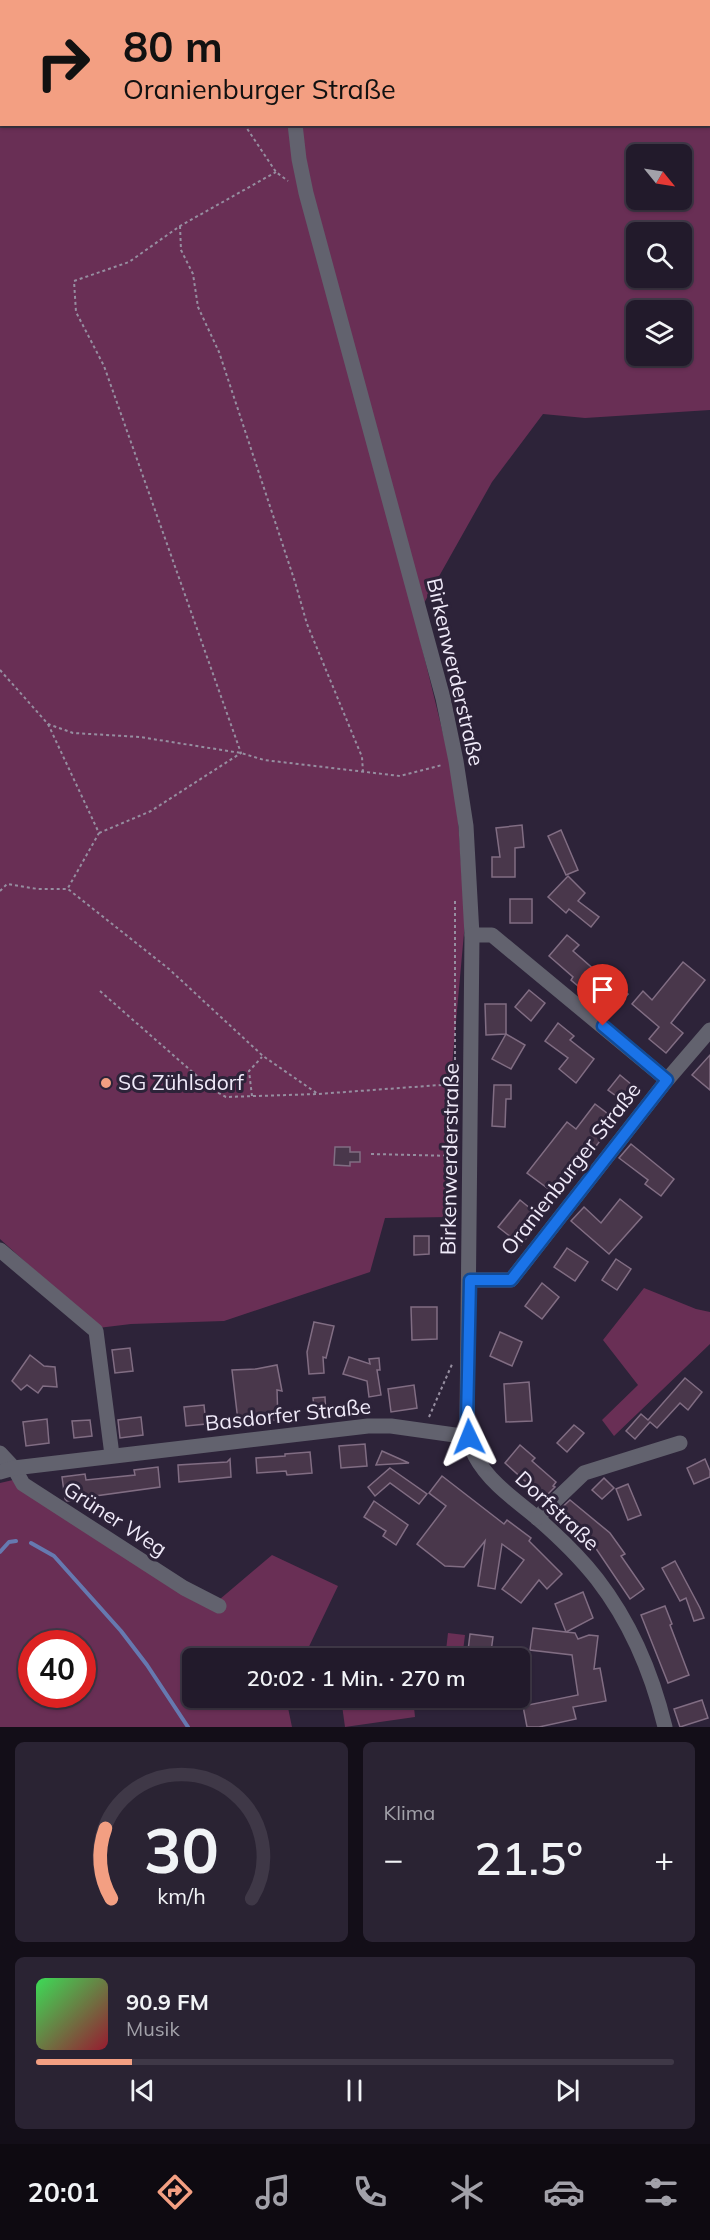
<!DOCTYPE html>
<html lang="de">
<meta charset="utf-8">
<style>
:root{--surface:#221a2b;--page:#2a2333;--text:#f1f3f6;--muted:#a2a1a9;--line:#3f3847;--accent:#f39f82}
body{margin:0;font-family:Mulish,sans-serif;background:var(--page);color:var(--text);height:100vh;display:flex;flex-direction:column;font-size:22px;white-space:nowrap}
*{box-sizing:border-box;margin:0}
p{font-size:20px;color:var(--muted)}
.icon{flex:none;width:33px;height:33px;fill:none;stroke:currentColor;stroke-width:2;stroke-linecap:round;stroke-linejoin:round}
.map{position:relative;height:1727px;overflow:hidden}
.panel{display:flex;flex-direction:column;gap:15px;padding:15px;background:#130e18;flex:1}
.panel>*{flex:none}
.banner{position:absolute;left:0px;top:0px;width:711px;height:126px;box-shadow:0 2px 4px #0004,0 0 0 2px var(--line);background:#f39f82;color:#111;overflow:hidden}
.needle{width:39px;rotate:120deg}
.controls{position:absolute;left:626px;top:144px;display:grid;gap:12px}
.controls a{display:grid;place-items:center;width:66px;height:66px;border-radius:9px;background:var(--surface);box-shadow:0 2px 4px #0004,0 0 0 2px var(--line);font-size:30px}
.speed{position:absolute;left:18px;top:1630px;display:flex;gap:12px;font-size:30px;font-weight:700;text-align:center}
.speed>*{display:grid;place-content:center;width:78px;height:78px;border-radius:50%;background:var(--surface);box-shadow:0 2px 4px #0004,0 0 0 2px var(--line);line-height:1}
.speed .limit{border:9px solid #d22;background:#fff;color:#111}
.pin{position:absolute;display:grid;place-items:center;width:51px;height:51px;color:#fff;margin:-62px -26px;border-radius:50% 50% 50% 0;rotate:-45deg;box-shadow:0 0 6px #0007}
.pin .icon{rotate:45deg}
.me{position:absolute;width:66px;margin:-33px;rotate:358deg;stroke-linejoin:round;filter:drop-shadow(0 0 4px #0008)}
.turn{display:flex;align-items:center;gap:21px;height:126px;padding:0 24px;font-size:27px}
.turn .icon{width:78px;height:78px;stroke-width:2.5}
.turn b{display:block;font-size:42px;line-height:51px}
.big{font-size:45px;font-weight:600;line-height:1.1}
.panel .card{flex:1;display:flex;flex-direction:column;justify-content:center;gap:9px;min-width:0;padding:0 21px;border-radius:9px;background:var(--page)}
.panel .dial{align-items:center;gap:0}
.dial svg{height:156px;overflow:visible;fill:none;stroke:var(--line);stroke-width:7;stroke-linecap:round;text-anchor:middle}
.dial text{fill:var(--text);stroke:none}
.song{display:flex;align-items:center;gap:18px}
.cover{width:72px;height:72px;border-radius:9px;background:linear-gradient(135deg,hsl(130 70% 55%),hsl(350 70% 35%))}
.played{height:6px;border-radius:3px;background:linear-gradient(90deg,var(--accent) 15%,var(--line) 15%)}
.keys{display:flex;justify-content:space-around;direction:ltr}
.heat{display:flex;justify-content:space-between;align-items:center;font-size:33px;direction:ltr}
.panel .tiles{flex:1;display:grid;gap:15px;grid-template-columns:1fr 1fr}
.card:last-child{grid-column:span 2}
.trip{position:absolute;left:182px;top:1648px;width:348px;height:60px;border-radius:9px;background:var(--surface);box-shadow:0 2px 4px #0004,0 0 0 2px var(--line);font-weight:600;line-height:60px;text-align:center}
.tab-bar{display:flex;height:96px;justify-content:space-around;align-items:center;background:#0e0a11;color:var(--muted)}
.tab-bar .icon{width:42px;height:42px}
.tab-bar .active{color:var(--accent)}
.tab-bar b{font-size:27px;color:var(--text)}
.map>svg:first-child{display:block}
.green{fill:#692f55;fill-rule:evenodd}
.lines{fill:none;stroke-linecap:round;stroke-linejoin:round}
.stream{stroke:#6679b0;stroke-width:4}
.building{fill:#49374b;stroke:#816d83;stroke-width:1.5}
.path{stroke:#968ea0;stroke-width:2;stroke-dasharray:3 3;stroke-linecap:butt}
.minor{stroke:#62626e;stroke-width:15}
.route-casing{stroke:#114b97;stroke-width:15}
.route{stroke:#1a73e8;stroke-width:10}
.poi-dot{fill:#f39f82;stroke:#2d2339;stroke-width:2}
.labels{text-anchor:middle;stroke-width:6;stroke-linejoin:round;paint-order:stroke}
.street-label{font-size:21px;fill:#f0eaf9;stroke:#2d2339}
.poi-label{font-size:21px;fill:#f0eaf9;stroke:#2d2339;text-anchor:start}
</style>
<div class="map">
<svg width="710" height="1727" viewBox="0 0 710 1727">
<rect width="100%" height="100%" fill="#2d2339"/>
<g class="green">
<path d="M 0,0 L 710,0 L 710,410 L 585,418 L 543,414 L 492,482 L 415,619 L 451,766 L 458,819 L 465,922 L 450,1088 L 450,1217 L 385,1218 L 370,1272 L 224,1321 L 131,1324 L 98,1328 L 0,1239 ZM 2,2 L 710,2 L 710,124 L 2,124 ZM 636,154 L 681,154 L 681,200 L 636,200 ZM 636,232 L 681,232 L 681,278 L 636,278 ZM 636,310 L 681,310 L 681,356 L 636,356 Z"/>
<path d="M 644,1288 L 696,1309 L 710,1312 L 710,1344 L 614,1436 L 602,1420 L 638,1385 L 603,1340 Z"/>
<path d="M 13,1480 L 213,1605 L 272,1555 L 338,1586 L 303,1659 L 192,1659 L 192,1698 L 286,1698 L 292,1727 L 0,1727 L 0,1483 ZM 32,1644 L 82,1644 L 82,1695 L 32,1695 Z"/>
<path d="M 448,1633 L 465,1635 L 462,1659 L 445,1659 Z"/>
<path d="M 341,1698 L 413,1698 L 415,1717 L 345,1727 Z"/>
</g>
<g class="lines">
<g class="stream">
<path d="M 31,1543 L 54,1556 L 121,1631 L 147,1665 L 188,1727"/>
<path d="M 0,1552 L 9,1542 L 16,1541"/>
</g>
</g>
<g class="building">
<path d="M 522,825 L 524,847 L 515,848 L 515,877 L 492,877 L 492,857 L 500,857 L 496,828 Z"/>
<path d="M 561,830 L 578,870 L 566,875 L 548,836 Z"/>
<path d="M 568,876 L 585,893 L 578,901 L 599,917 L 591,927 L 569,909 L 566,913 L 548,897 Z"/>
<rect x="510" y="899" width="22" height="24"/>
<path d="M 567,935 L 579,945 L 573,951 L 612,985 L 614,982 L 628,994 L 613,1012 L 587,989 L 585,992 L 571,980 L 573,977 L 549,956 Z"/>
<path d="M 683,962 L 705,980 L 671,1023 L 683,1033 L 666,1053 L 649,1039 L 659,1027 L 632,1004 L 643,991 L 652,1000 Z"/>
<path d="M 529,990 L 545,1003 L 531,1021 L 515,1007 Z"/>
<path d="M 485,1004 L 506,1004 L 506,1034 L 486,1035 Z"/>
<path d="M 558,1023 L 574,1036 L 570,1040 L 594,1059 L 576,1083 L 559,1069 L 568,1058 L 545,1041 Z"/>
<path d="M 506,1034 L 525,1045 L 511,1069 L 492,1059 Z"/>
<path d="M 710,1055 L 710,1090 L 692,1075 Z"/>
<path d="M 620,1075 L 638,1090 L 627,1104 L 608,1090 Z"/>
<path d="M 494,1085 L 511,1085 L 511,1099 L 506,1099 L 505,1127 L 492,1126 Z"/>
<path d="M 595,1104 L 616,1120 L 558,1196 L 527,1173 L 567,1122 L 576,1129 Z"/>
<path d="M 631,1144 L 674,1179 L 661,1196 L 645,1184 L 648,1180 L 619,1158 Z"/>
<path d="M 335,1147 L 350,1147 L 350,1152 L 360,1152 L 360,1162 L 350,1162 L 350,1166 L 334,1165 Z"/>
<path d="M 620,1199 L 642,1217 L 609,1254 L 571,1221 L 584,1207 L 601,1223 Z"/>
<path d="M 520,1200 L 542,1218 L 521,1245 L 498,1227 Z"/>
<path d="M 414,1236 L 429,1236 L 429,1254 L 414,1255 Z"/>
<path d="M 567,1248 L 588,1262 L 575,1281 L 554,1267 Z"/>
<path d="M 616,1259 L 631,1269 L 617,1290 L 602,1280 Z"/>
<path d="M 542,1283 L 559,1297 L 542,1319 L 525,1306 Z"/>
<path d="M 411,1307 L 437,1307 L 437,1339 L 412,1340 Z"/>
<path d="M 314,1322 L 334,1326 L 326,1358 L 323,1357 L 324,1373 L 309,1374 L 307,1352 Z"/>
<path d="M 500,1332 L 522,1342 L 512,1366 L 490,1356 Z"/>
<path d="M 130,1348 L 133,1371 L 115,1373 L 112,1350 Z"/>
<path d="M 30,1355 L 44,1366 L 55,1367 L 57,1387 L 43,1386 L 38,1393 L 27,1385 L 21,1390 L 12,1381 Z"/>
<path d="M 349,1357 L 370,1364 L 369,1359 L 379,1358 L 380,1370 L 377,1370 L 381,1395 L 369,1397 L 367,1381 L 343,1374 Z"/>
<path d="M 277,1365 L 282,1391 L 277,1390 L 278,1420 L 261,1421 L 261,1418 L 238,1421 L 232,1370 L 256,1369 Z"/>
<path d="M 685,1378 L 702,1392 L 688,1410 L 680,1403 L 657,1428 L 650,1422 L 635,1439 L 626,1431 L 641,1414 L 648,1420 Z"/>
<path d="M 529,1382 L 532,1421 L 506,1422 L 504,1384 Z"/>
<path d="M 414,1385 L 417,1408 L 391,1412 L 388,1389 Z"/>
<path d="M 325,1397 L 326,1416 L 315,1417 L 313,1398 Z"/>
<path d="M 204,1405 L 206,1424 L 186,1426 L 184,1407 Z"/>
<path d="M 141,1417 L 143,1435 L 120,1438 L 118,1420 Z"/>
<path d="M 47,1419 L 49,1443 L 26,1446 L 23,1422 Z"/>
<path d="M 90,1420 L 92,1436 L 74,1438 L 72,1421 Z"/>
<path d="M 574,1425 L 584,1433 L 567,1452 L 557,1443 Z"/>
<path d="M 365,1444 L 367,1466 L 341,1468 L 339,1446 Z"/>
<path d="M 520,1445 L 535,1458 L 532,1461 L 556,1482 L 553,1486 L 555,1487 L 544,1498 L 505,1463 Z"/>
<path d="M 382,1451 L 409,1463 L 376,1465 Z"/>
<path d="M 310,1452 L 312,1473 L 287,1475 L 286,1471 L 257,1473 L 256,1458 L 285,1456 L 285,1454 Z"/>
<path d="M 230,1459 L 231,1477 L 179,1482 L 178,1465 L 227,1462 Z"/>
<path d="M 705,1459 L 710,1471 L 710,1477 L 694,1484 L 687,1468 Z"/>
<path d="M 158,1467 L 160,1487 L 88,1497 L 88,1499 L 67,1501 L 65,1499 L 62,1477 L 85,1474 L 86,1480 L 135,1475 L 134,1470 Z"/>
<path d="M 390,1468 L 427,1494 L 419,1504 L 390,1483 L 375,1496 L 368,1487 Z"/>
<path d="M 442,1476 L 504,1524 L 507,1520 L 531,1538 L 529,1541 L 562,1574 L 547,1589 L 539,1580 L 521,1603 L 502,1589 L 524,1560 L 502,1544 L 495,1589 L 478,1586 L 485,1541 L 464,1567 L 445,1566 L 417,1544 L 446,1506 L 429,1493 Z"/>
<path d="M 604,1478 L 614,1488 L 602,1499 L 592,1490 Z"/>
<path d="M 628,1484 L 641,1515 L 628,1520 L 616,1489 Z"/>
<path d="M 570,1500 L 610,1533 L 625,1554 L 621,1556 L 644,1589 L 630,1599 L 595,1547 L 555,1514 Z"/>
<path d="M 374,1501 L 408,1525 L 396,1545 L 383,1536 L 386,1531 L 364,1517 Z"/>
<path d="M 675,1561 L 700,1608 L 704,1618 L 694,1621 L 686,1598 L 680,1601 L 662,1568 Z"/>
<path d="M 583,1592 L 593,1618 L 566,1632 L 575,1633 L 578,1639 L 589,1635 L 598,1636 L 594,1669 L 600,1668 L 606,1701 L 573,1707 L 576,1719 L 539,1727 L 527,1727 L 523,1706 L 578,1695 L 572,1655 L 530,1650 L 533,1628 L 566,1632 L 555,1604 Z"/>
<path d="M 665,1606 L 672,1624 L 670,1625 L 689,1675 L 668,1683 L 641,1615 Z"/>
<path d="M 470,1634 L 493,1637 L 490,1659 L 467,1659 Z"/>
<path d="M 702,1700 L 708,1718 L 680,1727 L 674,1709 Z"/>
</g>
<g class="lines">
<g class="path">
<path d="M 181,0 L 182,2"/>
<path d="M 244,124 L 276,172 L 288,181"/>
<path d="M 180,226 L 181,250 L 193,274 L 198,307 L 219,352 L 295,582 L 307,624 L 362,757 L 363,772"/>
<path d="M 0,670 L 48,724 L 73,733 L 140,737 L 241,753 L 264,760 L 400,776 L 442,765"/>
<path d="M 48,724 L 99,833 L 68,888"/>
<path d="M 99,833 L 151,811 L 241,753 L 104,366 L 76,312 L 74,281 L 129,262 L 180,226 L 276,172"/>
<path d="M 0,891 L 7,884 L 38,889 L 68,889 L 169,969 L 263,1056 L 318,1094"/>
<path d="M 100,991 L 213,1090 L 226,1097 L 318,1094 L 454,1084"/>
<path d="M 252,1096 L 249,1071 L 262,1057"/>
<path d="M 455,1132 L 455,898"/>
<path d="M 371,1154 L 455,1156"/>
<path d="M 429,1417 L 453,1362"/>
</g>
<g class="minor">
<path d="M 308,2 L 308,0"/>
<path d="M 295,124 L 299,159 L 306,193 L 443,698 L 456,761 L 466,826 L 472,935 L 467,1421 C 469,1433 470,1446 475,1456 C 489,1482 514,1499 536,1517 C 558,1536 579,1556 597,1579 C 631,1623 652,1673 665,1727"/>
<path d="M 472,935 L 492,935 L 667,1080"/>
<path d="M 0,1250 L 96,1331 L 112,1455"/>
<path d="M 470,1280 L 511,1280 L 667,1080 L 710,1030"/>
<path d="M 0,1453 L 14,1468 L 23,1484 L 184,1588 L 219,1606"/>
<path d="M 0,1472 L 14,1468 L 368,1426 L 391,1426 L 469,1437"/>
<path d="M 537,1518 L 584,1473 L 680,1443"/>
</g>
</g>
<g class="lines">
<defs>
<path id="route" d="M 469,1437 L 467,1421 L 470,1280 L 511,1280 L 667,1080 L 603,1026"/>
</defs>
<use href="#route" class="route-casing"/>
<use href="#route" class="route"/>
</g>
<circle class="poi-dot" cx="106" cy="1083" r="6"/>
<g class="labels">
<g class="street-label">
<text transform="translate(455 672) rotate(77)" y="7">Birkenwerderstraße</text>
<text transform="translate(450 1159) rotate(-89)" y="7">Birkenwerderstraße</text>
<text transform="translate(571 1169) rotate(-52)" y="7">Oranienburger Straße</text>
<text transform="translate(288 1415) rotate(-6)" y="7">Basdorfer Straße</text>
<text transform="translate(557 1511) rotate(43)" y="7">Dorfstraße</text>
<text transform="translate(115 1519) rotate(33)" y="7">Grüner Weg</text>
</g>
<g class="poi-label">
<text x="118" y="1090">SG Zühlsdorf</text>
</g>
</g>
</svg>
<div class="controls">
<a><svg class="needle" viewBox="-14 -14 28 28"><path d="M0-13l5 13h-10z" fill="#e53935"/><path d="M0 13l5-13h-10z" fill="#a2a1a9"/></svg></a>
<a><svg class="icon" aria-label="search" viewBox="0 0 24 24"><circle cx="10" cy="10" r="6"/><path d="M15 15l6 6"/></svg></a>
<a><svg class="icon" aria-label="layers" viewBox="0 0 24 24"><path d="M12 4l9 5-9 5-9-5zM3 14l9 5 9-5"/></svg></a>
</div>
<div class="speed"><div class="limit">40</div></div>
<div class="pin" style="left:603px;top:1026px;background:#d93025"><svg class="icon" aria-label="arrive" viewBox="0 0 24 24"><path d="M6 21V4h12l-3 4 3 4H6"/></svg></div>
<svg class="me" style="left:469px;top:1437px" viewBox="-20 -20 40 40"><path d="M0-17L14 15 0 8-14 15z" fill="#1a73e8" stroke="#fff" stroke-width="4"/></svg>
<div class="trip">20:02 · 1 Min. · 270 m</div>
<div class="banner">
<div class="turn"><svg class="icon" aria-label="right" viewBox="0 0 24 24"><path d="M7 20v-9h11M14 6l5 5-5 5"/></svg><div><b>80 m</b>Oranienburger Straße</div></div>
</div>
</div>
<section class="panel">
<div class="tiles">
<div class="card dial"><svg viewBox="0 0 100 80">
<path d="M14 69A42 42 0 1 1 86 69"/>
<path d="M14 69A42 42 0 0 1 11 33" stroke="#f39f82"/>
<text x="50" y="56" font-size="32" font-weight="700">30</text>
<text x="50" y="72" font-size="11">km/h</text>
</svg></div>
<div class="card"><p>Klima</p>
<div class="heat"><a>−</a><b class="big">21.5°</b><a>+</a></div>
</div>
<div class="card">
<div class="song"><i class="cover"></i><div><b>90.9 FM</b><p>Musik</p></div></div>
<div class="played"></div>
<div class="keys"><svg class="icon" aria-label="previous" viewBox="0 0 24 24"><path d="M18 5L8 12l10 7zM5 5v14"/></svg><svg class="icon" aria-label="pause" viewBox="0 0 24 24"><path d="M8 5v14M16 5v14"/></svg><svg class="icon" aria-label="next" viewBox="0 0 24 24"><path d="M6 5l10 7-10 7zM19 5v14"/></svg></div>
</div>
</div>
</section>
<nav class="tab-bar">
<b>20:01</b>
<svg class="icon active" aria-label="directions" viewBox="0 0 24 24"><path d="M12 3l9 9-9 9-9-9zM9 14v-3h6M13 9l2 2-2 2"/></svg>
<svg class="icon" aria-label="music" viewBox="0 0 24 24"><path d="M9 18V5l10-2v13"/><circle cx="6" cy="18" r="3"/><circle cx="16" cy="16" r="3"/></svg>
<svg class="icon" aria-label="phone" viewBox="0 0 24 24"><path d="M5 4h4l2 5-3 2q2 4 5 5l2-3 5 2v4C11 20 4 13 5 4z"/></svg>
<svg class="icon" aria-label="climate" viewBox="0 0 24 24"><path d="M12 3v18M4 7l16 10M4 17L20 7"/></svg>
<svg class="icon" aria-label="car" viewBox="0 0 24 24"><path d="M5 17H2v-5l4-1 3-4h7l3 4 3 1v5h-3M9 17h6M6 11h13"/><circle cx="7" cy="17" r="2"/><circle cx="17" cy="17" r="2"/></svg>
<svg class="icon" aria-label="filters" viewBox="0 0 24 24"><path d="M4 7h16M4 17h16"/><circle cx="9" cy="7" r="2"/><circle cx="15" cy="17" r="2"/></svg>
</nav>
